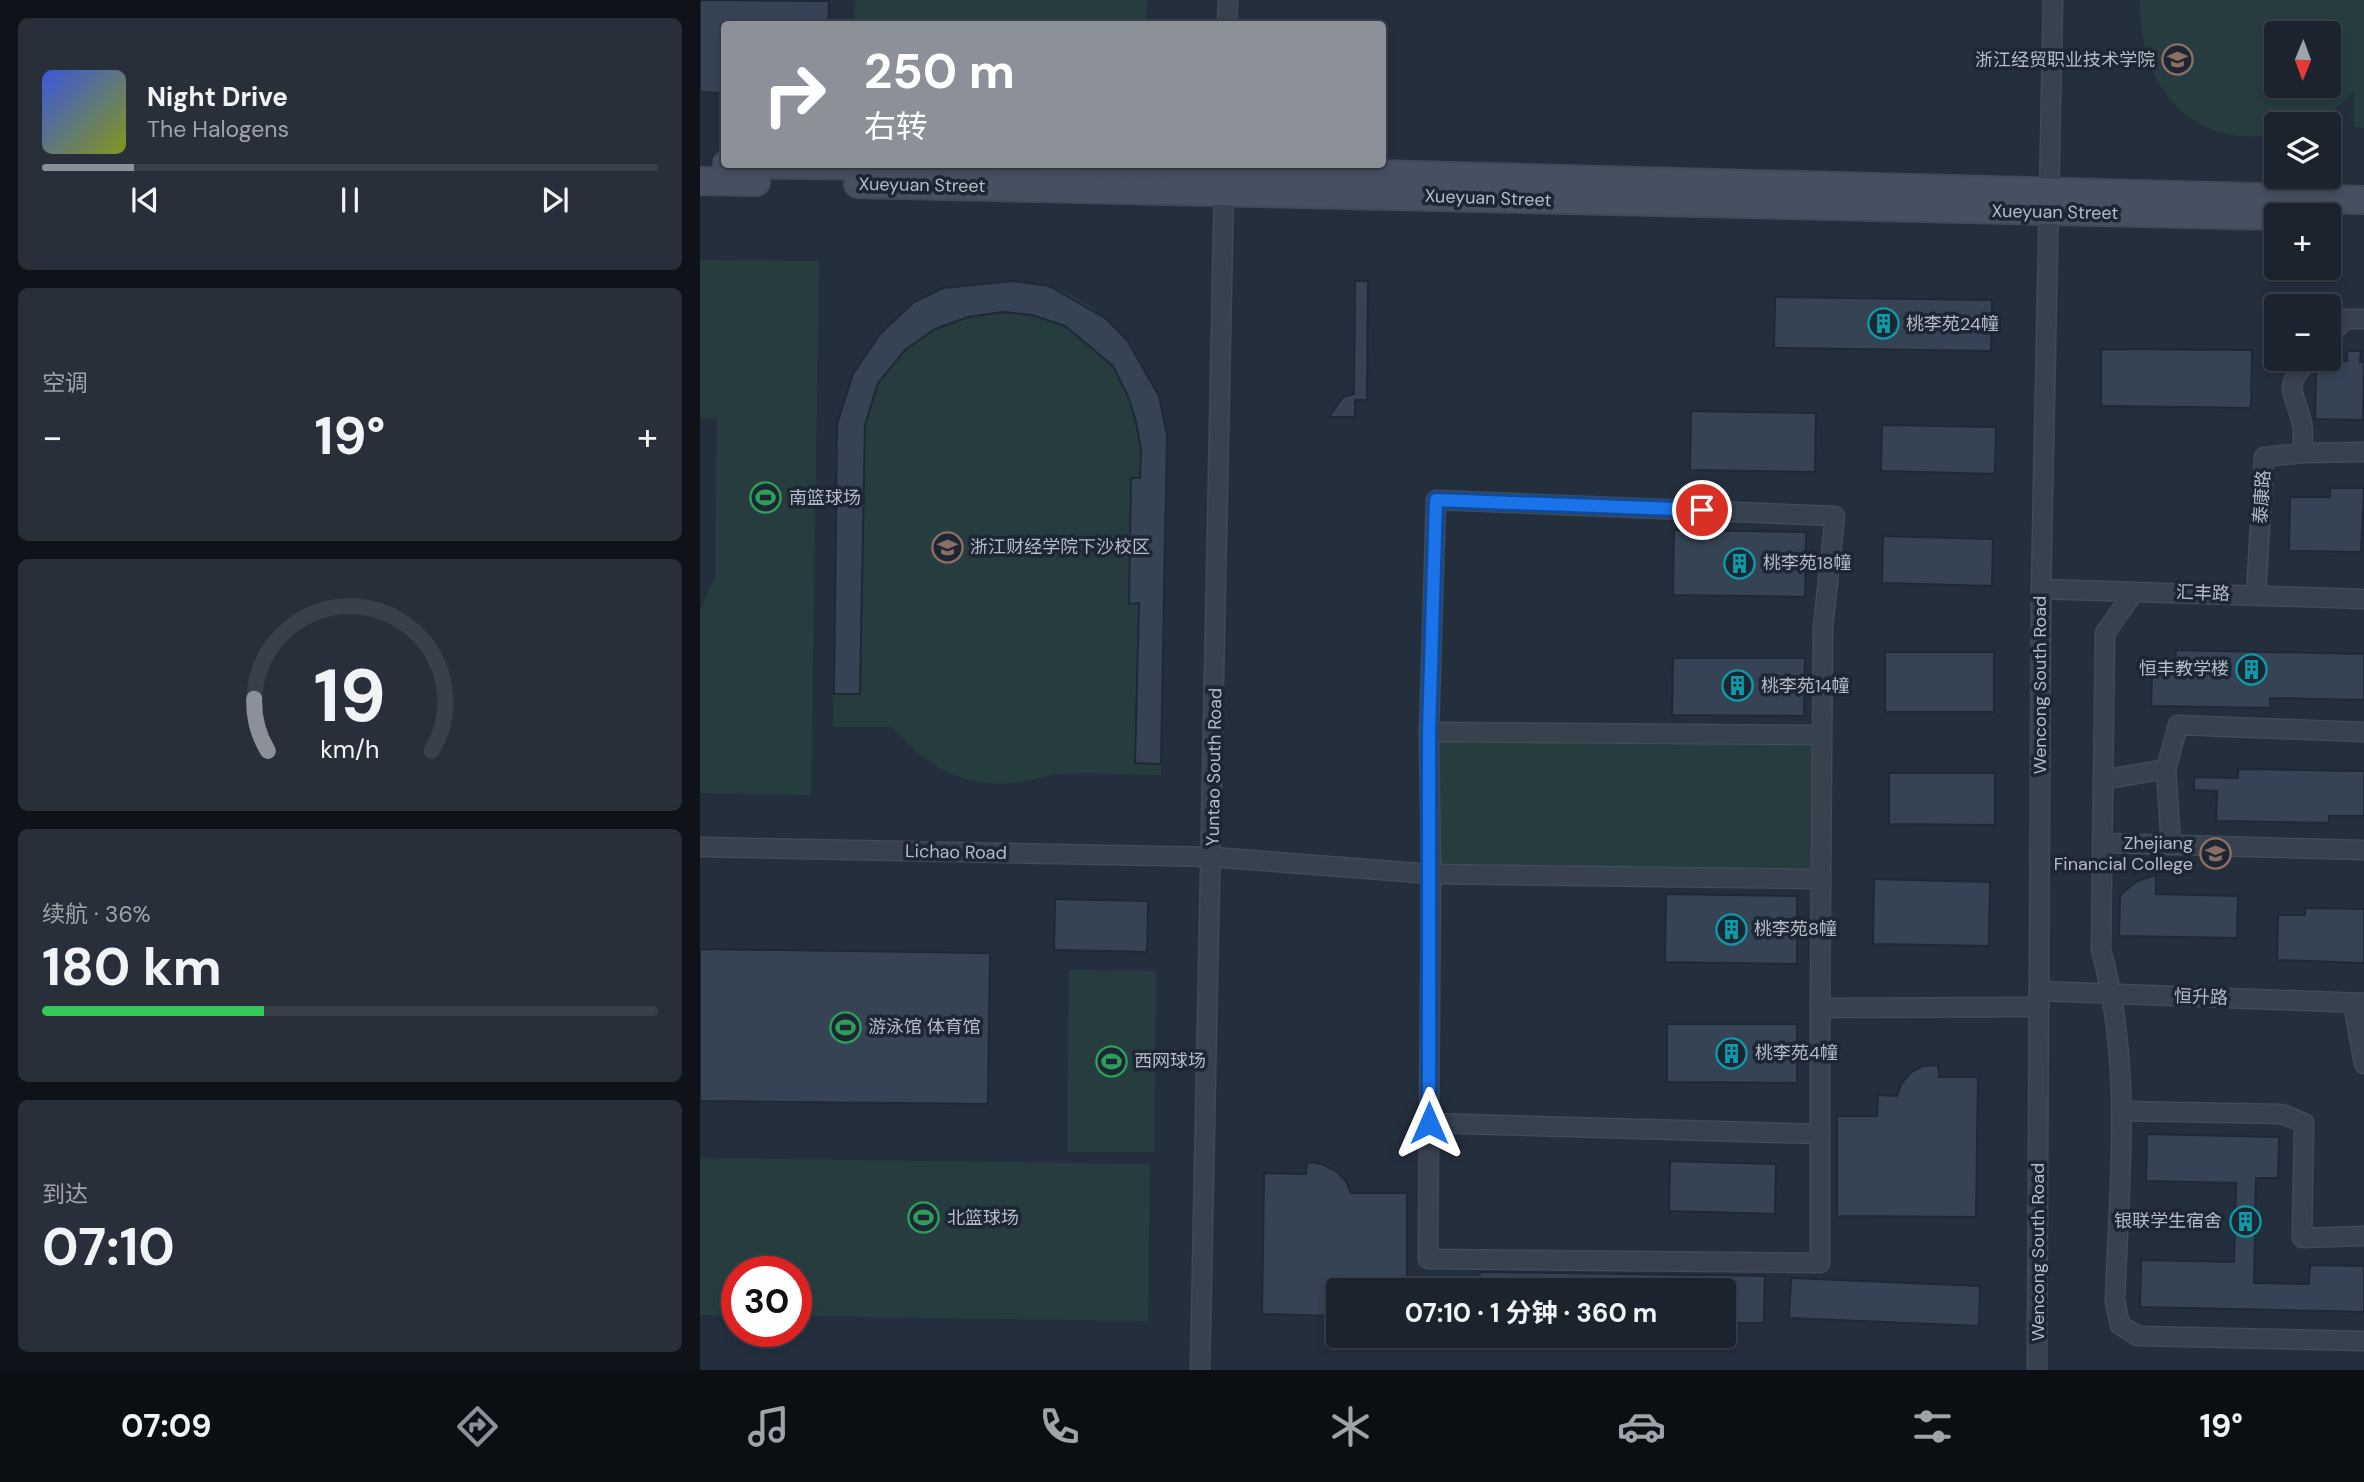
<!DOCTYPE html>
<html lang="zh">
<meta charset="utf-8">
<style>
:root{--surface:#1b232e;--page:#282f3a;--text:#f1f3f6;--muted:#a0a4aa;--line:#39404a;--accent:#8c9099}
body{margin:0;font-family:"DM Sans","Noto Sans SC",sans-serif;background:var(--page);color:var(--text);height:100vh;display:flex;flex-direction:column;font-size:26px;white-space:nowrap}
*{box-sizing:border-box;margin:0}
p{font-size:23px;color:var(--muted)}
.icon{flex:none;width:38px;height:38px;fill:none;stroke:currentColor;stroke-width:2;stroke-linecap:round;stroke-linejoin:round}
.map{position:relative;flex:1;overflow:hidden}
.details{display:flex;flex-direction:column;gap:18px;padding:18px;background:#0f1319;width:700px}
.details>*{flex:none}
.guide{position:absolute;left:21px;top:21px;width:665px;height:147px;border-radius:7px;box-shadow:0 4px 10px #0003,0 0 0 2px var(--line);background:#8c9099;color:#fff;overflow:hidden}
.needle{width:46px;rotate:181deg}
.controls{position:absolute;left:1564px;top:21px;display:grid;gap:14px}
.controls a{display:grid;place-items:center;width:77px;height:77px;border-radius:7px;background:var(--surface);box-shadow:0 4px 10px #0003,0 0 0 2px var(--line);font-size:35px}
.speed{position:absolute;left:21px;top:1256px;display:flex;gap:14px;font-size:35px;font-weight:700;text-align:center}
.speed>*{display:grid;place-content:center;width:91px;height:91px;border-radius:50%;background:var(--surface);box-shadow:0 4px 10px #0003,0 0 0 2px var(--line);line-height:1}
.speed .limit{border:10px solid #d22;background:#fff;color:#111}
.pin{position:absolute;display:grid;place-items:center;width:60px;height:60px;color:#fff;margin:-30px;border:4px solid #fff;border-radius:50%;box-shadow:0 2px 7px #0007}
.me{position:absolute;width:77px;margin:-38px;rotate:0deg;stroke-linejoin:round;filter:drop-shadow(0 0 5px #0008)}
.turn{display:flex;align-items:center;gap:24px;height:147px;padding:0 28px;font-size:32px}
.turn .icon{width:91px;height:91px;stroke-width:2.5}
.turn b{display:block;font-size:49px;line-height:60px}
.big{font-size:52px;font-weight:700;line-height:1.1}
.details .card{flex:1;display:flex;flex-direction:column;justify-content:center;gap:10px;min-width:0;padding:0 24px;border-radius:10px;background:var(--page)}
.details .dial{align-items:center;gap:0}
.dial svg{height:182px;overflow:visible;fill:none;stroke:var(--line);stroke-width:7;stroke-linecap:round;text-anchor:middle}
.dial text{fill:var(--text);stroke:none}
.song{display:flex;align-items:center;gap:21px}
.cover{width:84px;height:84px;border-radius:10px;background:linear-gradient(135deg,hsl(230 70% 55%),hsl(70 70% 35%))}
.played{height:7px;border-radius:4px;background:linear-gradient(90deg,var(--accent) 15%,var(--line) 15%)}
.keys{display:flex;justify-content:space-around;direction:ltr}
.heat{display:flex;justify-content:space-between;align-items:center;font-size:38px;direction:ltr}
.charge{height:10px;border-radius:5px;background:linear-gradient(90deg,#34c759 36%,var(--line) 0)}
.trip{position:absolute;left:626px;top:1278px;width:410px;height:70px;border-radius:7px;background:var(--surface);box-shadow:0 4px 10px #0003,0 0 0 2px var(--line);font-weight:700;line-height:70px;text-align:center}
.menu{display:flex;height:112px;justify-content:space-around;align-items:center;background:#0b0e12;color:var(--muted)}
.menu .icon{width:49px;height:49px}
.menu .current{color:var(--accent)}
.menu b{font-size:32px;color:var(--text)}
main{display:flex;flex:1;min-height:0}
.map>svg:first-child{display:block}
.green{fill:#263c3f;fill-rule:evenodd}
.building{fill:#364354;stroke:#1f2835;stroke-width:2}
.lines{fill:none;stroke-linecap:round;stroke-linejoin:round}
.minor-casing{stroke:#414a57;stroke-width:21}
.secondary-casing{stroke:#414a57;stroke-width:30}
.minor{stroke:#38414e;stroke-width:18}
.secondary{stroke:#465061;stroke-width:26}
.route-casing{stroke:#114b97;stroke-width:18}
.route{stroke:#1a73e8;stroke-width:12}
.labels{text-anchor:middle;stroke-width:7;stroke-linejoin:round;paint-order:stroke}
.poi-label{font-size:18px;fill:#b4bcc9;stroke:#1d2633;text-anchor:start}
.street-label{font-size:18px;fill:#b4bcc9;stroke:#1d2633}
</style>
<main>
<section class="details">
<div class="card">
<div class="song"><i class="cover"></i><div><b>Night Drive</b><p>The Halogens</p></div></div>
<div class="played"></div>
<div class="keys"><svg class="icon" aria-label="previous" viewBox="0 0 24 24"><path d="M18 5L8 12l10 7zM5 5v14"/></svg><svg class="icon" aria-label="pause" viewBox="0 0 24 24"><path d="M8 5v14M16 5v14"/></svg><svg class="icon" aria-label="next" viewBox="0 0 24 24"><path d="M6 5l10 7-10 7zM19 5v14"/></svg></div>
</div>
<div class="card"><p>空调</p>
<div class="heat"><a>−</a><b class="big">19°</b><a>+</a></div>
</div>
<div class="card dial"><svg viewBox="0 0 100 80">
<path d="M14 69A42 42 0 1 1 86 69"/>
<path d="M14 69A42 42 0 0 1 8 46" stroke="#8c9099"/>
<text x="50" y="56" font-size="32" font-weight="700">19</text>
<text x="50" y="72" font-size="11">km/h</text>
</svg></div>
<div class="card"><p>续航 · 36%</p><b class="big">180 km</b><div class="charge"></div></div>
<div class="card"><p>到达</p><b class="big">07:10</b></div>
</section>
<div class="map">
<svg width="1664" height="1370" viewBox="0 0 1664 1370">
<rect width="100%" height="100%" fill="#242f3e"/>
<g class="green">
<path d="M 155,0 L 447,0 L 446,24 L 154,24 Z"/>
<path d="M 1440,0 L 1664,0 L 1664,128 L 1654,127 L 1654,91 C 1626,119 1617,124 1577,124 L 1577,134 C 1488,150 1438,83 1440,0 ZM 1577,33 L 1629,33 L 1629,86 L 1577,86 Z"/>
<path d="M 0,260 L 119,261 L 111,795 L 0,793 L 0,610 L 15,577 L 17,419 L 0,418 Z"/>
<path d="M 312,281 C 324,283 338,283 349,286 C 418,309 453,368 467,435 L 461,775 C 427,775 392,771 358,774 C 347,775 337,780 326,781 C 268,791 229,770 193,727 L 133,727 L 137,424 L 153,374 L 180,334 L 214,302 L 243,288 Z"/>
<path d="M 738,740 L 1114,743 L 1113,873 L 737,870 Z"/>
<path d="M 369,970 L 456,971 L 454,1152 L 367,1152 Z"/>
<path d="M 0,1158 L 450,1164 L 448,1321 L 96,1316 L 96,1272 L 37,1272 L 37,1316 L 0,1315 Z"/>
</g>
<g class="building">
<path d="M 0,0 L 129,1 L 128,24 L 24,24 L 24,93 L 0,92 Z"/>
<path d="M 312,281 L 349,286 L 405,318 L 427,340 L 459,396 L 467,435 L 461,764 L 435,763 L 439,603 L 429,604 L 431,478 L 440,478 L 441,449 L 436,422 L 428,396 L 413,366 L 365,326 L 332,315 L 303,312 L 268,317 L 235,329 L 205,350 L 178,383 L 165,425 L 160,694 L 134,694 L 137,424 L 153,374 L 180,334 L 214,302 L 243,288 Z"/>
<path d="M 655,281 L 668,281 L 667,400 L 655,400 L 655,417 L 629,417 L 643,397 L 654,394 Z"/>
<path d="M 1075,297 L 1292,300 L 1291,351 L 1074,348 Z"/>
<path d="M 1401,349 L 1552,350 L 1551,408 L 1401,406 Z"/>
<path d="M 1647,351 L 1661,351 L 1660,362 L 1664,362 L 1663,420 L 1615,419 L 1616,368 L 1620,361 L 1647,361 Z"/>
<path d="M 991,411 L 1116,413 L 1115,472 L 990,470 Z"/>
<path d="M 1182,425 L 1296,427 L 1295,474 L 1181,471 Z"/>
<path d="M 1630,488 L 1664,488 L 1661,552 L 1589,551 L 1590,497 L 1630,497 Z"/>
<path d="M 974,530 L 1106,532 L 1105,597 L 973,595 Z"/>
<path d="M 1183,536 L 1293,539 L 1292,586 L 1182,583 Z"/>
<path d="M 1476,650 L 1664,654 L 1664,700 L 1570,698 L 1570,708 L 1451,706 L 1452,673 L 1441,672 L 1441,659 L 1475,660 Z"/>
<rect x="1185" y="652" width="109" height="60"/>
<path d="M 973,658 L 1105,658 L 1104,716 L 972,715 Z"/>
<path d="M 1538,769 L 1664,771 L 1664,816 L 1629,816 L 1629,823 L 1516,821 L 1517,791 L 1494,790 L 1494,777 L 1538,778 Z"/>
<path d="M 1189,773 L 1295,773 L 1295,825 L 1189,824 Z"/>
<path d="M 1456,875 L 1456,894 L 1538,896 L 1537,938 L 1419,936 L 1420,895 L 1437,881 Z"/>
<path d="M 1174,879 L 1290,882 L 1289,946 L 1173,944 Z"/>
<path d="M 966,894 L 1097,896 L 1097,964 L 965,962 Z"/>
<path d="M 355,899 L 448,901 L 447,952 L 354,950 Z"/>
<path d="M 1605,908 L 1664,909 L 1664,963 L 1577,960 L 1578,915 L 1605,915 Z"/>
<path d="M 0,949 L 290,953 L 288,1104 L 0,1101 Z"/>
<path d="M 967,1024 L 1097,1024 L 1097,1083 L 967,1082 Z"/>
<path d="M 1238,1065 L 1239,1077 L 1278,1077 L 1276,1217 L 1137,1216 L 1137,1116 L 1177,1116 L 1178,1095 L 1197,1096 L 1201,1084 L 1211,1072 L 1223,1066 Z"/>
<path d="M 1447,1134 L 1579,1137 L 1578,1178 L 1556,1178 L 1554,1283 L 1609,1284 L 1610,1265 L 1664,1266 L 1664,1312 L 1440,1307 L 1441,1260 L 1534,1262 L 1536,1183 L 1446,1181 Z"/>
<path d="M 970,1161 L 1076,1164 L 1075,1214 L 969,1211 Z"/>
<path d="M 607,1162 L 622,1164 L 636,1171 L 646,1181 L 651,1193 L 707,1193 L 707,1290 L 639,1290 L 639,1316 L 562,1314 L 564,1173 L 606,1174 Z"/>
<path d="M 780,1272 L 1065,1276 L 1064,1323 L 1024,1323 L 1024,1290 L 780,1290 Z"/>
<path d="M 1091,1278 L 1280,1286 L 1279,1326 L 1089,1318 Z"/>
</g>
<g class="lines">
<defs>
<g id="minor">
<path d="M 527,24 L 528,0"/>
<path d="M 1629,337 L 1645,319 L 1664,319"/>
<path d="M 1603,453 C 1602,444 1604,433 1602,424 C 1595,391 1581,389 1609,359"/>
<path d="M 1341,589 L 1664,599"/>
<path d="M 1434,592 L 1405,633 L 1401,950 C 1433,1064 1419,1185 1415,1301 L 1420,1325 L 1438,1336 L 1664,1341"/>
<path d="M 1556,595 L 1564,457 L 1603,453 L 1664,452"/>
<path d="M 729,732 L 1122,735"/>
<path d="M 1466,769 L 1471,845"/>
<path d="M 1403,780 L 1466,769 L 1478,725 L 1664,732"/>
<path d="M 1403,843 L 1664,850"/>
<path d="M 0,847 L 513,857 L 731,874 L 729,732 L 736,500 L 1135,516 L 1123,627 L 1121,879"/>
<path d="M 1339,991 L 1664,1003"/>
<path d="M 1653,1003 L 1664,1064"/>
<path d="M 1120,1008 L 1121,879 L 731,874 L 729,1123 L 1120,1134 L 1120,1008 L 1339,1007"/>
<path d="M 1422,1111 L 1582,1114 L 1604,1123 L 1602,1238 L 1664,1236"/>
<path d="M 729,1123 L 728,1259 L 1120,1263 L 1120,1134"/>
<path d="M 500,1370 L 524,184"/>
<path d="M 1337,1370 L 1341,589 L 1353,0"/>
</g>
<g id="secondary">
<path d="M 27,164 L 524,170 L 1664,200"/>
<path d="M 0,181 L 56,182"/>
<path d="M 158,184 L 1577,216"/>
</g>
</defs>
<use href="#minor" class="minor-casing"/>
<use href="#secondary" class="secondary-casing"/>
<use href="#minor" class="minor"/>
<use href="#secondary" class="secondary"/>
</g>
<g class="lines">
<defs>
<path id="route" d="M 729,1123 L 729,732 L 736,500 L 1002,510"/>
</defs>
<use href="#route" class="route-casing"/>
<use href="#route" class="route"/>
</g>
<defs>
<symbol id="university-ring" viewBox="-11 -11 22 22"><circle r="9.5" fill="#1d2633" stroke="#8d6e63" stroke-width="1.5"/><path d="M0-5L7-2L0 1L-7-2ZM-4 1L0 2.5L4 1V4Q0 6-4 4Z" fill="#8d6e63"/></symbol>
<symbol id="building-ring" viewBox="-11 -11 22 22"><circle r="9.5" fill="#1d2633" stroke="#0f9aa8" stroke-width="1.5"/><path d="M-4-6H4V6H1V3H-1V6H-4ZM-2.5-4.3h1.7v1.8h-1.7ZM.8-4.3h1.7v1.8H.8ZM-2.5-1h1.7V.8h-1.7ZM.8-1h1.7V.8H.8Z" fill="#0f9aa8"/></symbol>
<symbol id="stadium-ring" viewBox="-11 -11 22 22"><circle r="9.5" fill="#1d2633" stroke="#2e9e5b" stroke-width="1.5"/><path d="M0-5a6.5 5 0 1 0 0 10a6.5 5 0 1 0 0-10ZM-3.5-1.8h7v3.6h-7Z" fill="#2e9e5b"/></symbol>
</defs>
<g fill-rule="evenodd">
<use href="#university-ring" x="1460" y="42" width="35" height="35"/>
<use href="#building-ring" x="1166" y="306" width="35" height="35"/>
<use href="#stadium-ring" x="48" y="480" width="35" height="35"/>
<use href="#university-ring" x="230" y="530" width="35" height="35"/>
<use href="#building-ring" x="1022" y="546" width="35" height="35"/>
<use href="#building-ring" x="1534" y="652" width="35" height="35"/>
<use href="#building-ring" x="1020" y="668" width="35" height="35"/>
<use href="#university-ring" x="1498" y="836" width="35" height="35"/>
<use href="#building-ring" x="1014" y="912" width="35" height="35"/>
<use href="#stadium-ring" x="128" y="1010" width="35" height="35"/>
<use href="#building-ring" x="1014" y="1036" width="35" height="35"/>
<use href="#stadium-ring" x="394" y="1044" width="35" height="35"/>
<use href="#stadium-ring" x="206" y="1200" width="35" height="35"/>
<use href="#building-ring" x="1528" y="1204" width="35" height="35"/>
</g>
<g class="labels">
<g class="poi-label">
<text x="1455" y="66" text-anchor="end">浙江经贸职业技术学院</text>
<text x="1206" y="330">桃李苑24幢</text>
<text x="89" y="504">南篮球场</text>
<text x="270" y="553">浙江财经学院下沙校区</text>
<text x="1063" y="569">桃李苑18幢</text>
<text x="1529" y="675" text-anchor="end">恒丰教学楼</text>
<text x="1061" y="692">桃李苑14幢</text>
<text x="1493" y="849" text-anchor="end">Zhejiang<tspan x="1493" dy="21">Financial College</tspan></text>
<text x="1054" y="935">桃李苑8幢</text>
<text x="168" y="1033">游泳馆 体育馆</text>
<text x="1055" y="1059">桃李苑4幢</text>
<text x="434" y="1067">西网球场</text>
<text x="247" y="1224">北篮球场</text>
<text x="1522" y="1227" text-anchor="end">银联学生宿舍</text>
</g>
<g class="street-label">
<text transform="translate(222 185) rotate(1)" y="6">Xueyuan Street</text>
<text transform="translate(788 198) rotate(2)" y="6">Xueyuan Street</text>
<text transform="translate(1355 212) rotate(1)" y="6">Xueyuan Street</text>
<text transform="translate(1562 497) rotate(-86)" y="6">泰康路</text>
<text transform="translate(1503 593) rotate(2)" y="6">汇丰路</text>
<text transform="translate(1340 685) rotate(-90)" y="6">Wencong South Road</text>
<text transform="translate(514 767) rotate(-89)" y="6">Yuntao South Road</text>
<text transform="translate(256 852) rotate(1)" y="6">Lichao Road</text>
<text transform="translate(1501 997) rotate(2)" y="6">恒升路</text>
<text transform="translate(1338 1252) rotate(-90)" y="6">Wencong South Road</text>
</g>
</g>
</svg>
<div class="controls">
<a><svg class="needle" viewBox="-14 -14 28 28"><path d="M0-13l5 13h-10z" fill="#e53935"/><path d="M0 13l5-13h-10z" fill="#a0a4aa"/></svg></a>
<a><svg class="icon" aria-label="layers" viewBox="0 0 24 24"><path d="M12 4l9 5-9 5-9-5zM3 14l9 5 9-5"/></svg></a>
<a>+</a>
<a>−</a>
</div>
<div class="speed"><div class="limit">30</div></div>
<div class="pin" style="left:1002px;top:510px;background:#d93025"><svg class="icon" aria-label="arrive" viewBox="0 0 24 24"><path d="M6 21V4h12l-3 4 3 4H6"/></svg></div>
<svg class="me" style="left:729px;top:1123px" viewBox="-20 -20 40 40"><path d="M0-17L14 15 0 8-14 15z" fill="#1a73e8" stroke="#fff" stroke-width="4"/></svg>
<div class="trip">07:10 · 1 分钟 · 360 m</div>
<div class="guide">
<div class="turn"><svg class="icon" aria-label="right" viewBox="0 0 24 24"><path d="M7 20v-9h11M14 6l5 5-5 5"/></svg><div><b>250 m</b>右转</div></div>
</div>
</div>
</main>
<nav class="menu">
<b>07:09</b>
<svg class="icon current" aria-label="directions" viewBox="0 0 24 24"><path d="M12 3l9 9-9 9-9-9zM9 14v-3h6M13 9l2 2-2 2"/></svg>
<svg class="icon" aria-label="music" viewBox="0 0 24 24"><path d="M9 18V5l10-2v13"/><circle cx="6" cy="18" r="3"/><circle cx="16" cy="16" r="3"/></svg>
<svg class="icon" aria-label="phone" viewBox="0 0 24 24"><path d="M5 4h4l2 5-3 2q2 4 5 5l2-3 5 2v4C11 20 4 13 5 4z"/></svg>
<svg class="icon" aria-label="climate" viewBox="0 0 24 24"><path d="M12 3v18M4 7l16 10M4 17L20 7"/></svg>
<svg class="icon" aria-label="car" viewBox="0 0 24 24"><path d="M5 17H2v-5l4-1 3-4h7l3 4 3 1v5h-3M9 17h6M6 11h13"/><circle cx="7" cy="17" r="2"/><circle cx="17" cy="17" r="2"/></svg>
<svg class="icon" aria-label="filters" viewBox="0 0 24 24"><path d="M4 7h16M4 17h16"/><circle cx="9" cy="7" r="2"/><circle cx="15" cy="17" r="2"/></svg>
<b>19°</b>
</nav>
